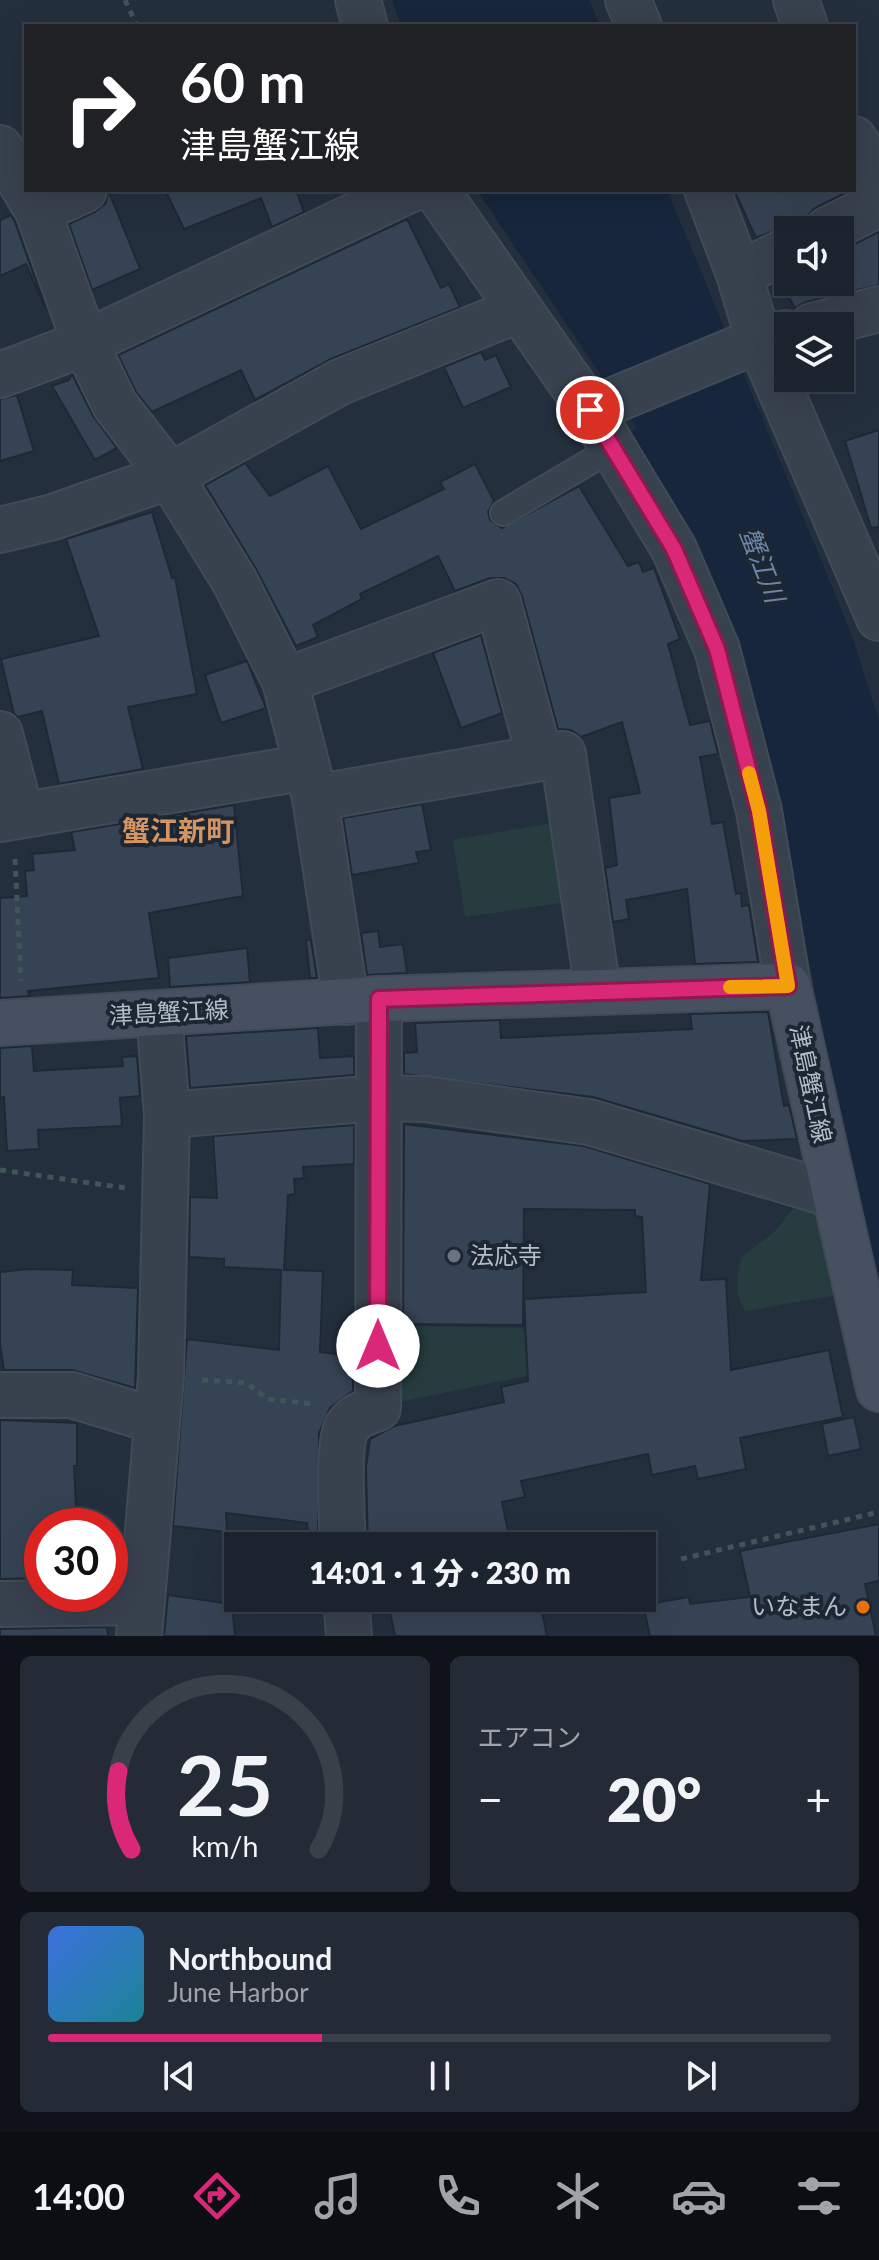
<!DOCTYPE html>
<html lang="ja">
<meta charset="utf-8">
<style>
:root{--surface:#1b232e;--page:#242b36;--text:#f1f3f6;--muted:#a0a4aa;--line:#39404a;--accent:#db2777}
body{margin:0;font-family:Lato,"Noto Sans JP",sans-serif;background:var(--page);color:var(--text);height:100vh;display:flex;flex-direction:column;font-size:30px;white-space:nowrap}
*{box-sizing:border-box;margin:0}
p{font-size:26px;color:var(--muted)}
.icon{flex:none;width:44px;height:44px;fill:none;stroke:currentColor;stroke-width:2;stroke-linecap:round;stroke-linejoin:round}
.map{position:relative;height:1636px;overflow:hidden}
.sheet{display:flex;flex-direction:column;gap:20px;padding:20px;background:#0f1319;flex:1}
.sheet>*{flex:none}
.hud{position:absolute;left:24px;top:24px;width:832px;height:168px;border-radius:0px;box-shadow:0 8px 32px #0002,0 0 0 2px var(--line);background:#202124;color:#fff;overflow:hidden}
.controls{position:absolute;left:774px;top:216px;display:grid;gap:16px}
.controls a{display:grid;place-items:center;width:80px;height:80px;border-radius:0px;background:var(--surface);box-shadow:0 8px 32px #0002,0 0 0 2px var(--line);font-size:40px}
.speed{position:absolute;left:24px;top:1508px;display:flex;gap:16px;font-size:40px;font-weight:700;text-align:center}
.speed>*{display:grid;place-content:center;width:104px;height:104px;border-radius:50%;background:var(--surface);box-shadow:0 8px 32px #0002,0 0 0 2px var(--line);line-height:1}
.speed .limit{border:12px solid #d22;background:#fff;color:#111}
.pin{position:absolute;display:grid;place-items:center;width:68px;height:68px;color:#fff;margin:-34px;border:4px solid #fff;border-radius:50%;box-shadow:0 2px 8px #0007}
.me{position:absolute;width:88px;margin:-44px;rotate:0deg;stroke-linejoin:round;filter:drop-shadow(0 0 6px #0008)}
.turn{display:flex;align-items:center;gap:28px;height:168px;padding:0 24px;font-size:36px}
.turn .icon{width:104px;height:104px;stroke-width:2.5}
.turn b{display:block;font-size:56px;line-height:68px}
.big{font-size:60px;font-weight:800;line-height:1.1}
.sheet .widget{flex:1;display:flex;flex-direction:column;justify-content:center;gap:12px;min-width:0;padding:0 28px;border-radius:12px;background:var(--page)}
.sheet .dial{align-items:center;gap:0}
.dial svg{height:208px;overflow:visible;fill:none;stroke:var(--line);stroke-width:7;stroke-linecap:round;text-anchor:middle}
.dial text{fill:var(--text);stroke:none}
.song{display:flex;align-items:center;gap:24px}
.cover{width:96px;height:96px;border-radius:12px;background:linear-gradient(135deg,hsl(220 70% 55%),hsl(190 70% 35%))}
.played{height:8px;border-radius:4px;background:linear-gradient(90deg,var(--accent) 35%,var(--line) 35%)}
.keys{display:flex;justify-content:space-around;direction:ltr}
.heat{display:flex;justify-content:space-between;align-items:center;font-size:44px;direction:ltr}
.sheet .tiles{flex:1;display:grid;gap:20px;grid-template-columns:1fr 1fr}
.widget:last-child{grid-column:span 2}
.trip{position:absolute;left:224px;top:1532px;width:432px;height:80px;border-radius:0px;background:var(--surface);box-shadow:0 8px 32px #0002,0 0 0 2px var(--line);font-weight:800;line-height:80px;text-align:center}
.tabs{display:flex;height:128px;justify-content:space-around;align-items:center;background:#0b0e12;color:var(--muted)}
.tabs .icon{width:56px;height:56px}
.tabs .current{color:var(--accent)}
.tabs b{font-size:36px;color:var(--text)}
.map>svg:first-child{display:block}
.green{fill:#263c3f}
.water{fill:#17263c}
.building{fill:#364354;stroke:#1f2835;stroke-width:2}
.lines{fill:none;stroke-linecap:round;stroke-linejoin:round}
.lane-casing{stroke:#414a57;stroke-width:28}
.street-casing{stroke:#414a57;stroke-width:48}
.secondary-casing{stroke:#414a57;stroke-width:48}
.path{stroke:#3f5557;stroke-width:5;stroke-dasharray:6 6;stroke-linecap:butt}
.lane{stroke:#38414e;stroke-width:24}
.street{stroke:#38414e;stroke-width:44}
.secondary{stroke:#465061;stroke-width:44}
.route-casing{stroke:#8e194d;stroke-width:20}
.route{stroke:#db2777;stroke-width:14}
.slow{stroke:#f59e0b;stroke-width:14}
.worship-dot{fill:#6b7280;stroke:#1d2633;stroke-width:3}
.food-dot{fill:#e8710a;stroke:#1d2633;stroke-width:3}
.labels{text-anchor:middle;stroke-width:8;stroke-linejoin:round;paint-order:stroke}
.street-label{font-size:24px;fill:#b4bcc9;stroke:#1d2633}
.poi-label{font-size:24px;fill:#b4bcc9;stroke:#1d2633;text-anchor:start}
.water-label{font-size:26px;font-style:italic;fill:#6d86a8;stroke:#1d2633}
.quarter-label{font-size:28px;font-weight:bold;fill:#d59563;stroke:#1d2633}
</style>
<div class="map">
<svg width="879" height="1636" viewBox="0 0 879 1636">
<rect width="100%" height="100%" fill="#242f3e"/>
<g class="green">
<path d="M 564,821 L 574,901 L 465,917 L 453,840 Z"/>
<path d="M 815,1199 L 837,1295 L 745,1311 C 734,1294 737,1277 741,1258 C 751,1249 761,1242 772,1234 C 788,1220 791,1200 815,1199 Z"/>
<path d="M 389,1326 L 522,1328 L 524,1335 L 549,1333 L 623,1356 L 394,1403 Z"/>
</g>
<g class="water">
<path d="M 392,0 L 589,0 L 600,26 L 401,26 Z"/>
<path d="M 477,190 L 667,190 L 817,550 L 853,639 L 879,721 L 879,1292 L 848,1162 L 783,828 L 721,597 L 700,549 L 628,435 L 636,428 L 614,386 L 602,377 Z"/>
</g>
<g class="building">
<path d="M 165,190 L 296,190 L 304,212 L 272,227 L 261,198 L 184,229 Z"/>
<path d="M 734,190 L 851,190 L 815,208 L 806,217 L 802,230 L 789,225 L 756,238 Z"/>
<path d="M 109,192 L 140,269 L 92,290 L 69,224 L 95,212 L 105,204 Z"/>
<path d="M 11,215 L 15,222 L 46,310 L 26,264 L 0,276 L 0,220 Z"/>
<path d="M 407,219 L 441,288 L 449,284 L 460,307 L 331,359 L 255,400 L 241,370 L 152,412 L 136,392 L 118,355 Z"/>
<path d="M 879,232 L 879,285 L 806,302 L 795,308 L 780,282 L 788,278 L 788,282 L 840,282 L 840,251 Z"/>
<path d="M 481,352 L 485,360 L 496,355 L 511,387 L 463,408 L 444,367 Z"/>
<path d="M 72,374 L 93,416 L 117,448 L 95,460 L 52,386 L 69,380 Z"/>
<path d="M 17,395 L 34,451 L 0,461 L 0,399 Z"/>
<path d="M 879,430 L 879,527 L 871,528 L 845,441 Z"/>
<path d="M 245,463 L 270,496 L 328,466 L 361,529 L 444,489 L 440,482 L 475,464 L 494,501 L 488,512 L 490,520 L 502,528 L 579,486 L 628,566 L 639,562 L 643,572 L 654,568 L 680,639 L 668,644 L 690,725 L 710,721 L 718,754 L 700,757 L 712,824 L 723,822 L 736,894 L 741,893 L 742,906 L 749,905 L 758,962 L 695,964 L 687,889 L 626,900 L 629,919 L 613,922 L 605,868 L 617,865 L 609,798 L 640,793 L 622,722 L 581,737 L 571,730 L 558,729 L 522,596 L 516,584 L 504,578 L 490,578 L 455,591 L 438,556 L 360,594 L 362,599 L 313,625 L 318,637 L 296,646 L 256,569 L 205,485 Z"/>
<path d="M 152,512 L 172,578 L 175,577 L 197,694 L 128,707 L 143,769 L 59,784 L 42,711 L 18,717 L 14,714 L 1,659 L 99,636 L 66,539 Z"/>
<path d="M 481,635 L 502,713 L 461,728 L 433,653 Z"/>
<path d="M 247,661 L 266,708 L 221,723 L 205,675 Z"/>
<path d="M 422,804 L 431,850 L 416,852 L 419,863 L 352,875 L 343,818 Z"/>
<path d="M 234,805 L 243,896 L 149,913 L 159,978 L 28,991 L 29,996 L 0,998 L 0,898 L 27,896 L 25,871 L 34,870 L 32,854 L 75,850 L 71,832 Z"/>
<path d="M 378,931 L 380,947 L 403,944 L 407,973 L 367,975 L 361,933 Z"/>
<path d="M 306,940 L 311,940 L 317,978 L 310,978 Z"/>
<path d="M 247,948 L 250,982 L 170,987 L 168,958 Z"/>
<path d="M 768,1012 L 784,1106 L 789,1105 L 797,1139 L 742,1141 L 593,1097 L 404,1074 L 404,1053 L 417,1052 L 415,1023 L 500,1020 L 501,1038 L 692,1029 L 690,1014 Z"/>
<path d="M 318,1028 L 320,1058 L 354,1056 L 354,1075 L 190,1088 L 186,1036 Z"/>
<path d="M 32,1046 L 34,1071 L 123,1066 L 122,1057 L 137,1056 L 140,1096 L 120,1098 L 122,1126 L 38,1130 L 39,1149 L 7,1151 L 4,1097 L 0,1098 L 0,1048 Z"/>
<path d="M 404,1124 L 584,1146 L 710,1184 L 701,1280 L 726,1279 L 731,1370 L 829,1350 L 843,1417 L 740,1438 L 746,1469 L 698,1479 L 695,1466 L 652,1475 L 648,1454 L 521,1481 L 525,1497 L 502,1502 L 511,1546 L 368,1546 L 366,1467 L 370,1439 L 394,1426 L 504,1402 L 501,1387 L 528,1381 L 524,1299 L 646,1292 L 642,1217 L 635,1216 L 635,1210 L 524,1209 L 523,1325 L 403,1324 Z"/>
<path d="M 354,1125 L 354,1164 L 303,1167 L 304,1178 L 294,1179 L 295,1194 L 288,1195 L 284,1270 L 323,1271 L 320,1352 L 353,1356 L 353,1391 L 330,1408 L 319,1433 L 318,1546 L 310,1546 L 307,1523 L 226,1513 L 227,1532 L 173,1526 L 187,1339 L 279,1350 L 281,1270 L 224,1267 L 224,1259 L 189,1257 L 190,1197 L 217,1198 L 213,1136 Z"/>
<path d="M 29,1269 L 73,1270 L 72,1285 L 138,1288 L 135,1388 L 72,1370 L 4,1370 L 0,1344 L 0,1272 Z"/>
<path d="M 854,1417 L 861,1449 L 828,1456 L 822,1424 Z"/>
<path d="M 0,1420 L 77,1423 L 77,1466 L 74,1466 L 77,1526 L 42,1526 L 42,1578 L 0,1579 Z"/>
<path d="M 879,1524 L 879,1581 L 865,1584 L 876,1636 L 650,1636 L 643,1605 L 689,1597 L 690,1604 L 750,1597 L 740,1551 Z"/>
<path d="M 168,1595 L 232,1604 L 235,1636 L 164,1636 Z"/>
<path d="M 387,1598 L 539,1598 L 547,1636 L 395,1636 Z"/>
<path d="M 107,1627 L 108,1636 L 0,1636 L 0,1629 Z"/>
</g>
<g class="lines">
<defs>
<path id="lane" d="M 503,513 L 613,448"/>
<g id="street">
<path d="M 358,0 L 365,26"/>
<path d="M 628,0 L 639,26"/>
<path d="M 796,0 L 805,26"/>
<path d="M 854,139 L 879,180"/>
<path d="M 0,148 L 38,211 L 85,343 L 115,405 L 170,476 L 235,582 L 285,681 L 315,798 L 346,1002"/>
<path d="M 436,190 L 590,410 L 674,549 L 717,649 L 759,811 L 788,986"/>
<path d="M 707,190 L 739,274 L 759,340 L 879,618"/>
<path d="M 38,211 L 84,190"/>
<path d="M 827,230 L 879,204"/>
<path d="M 739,274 L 788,250"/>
<path d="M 812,326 L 879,309"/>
<path d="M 0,375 L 85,343 L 409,190"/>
<path d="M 590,410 L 759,340 L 786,333"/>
<path d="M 0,530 L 53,517 L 170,476 L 340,382 L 518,310"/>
<path d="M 285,681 L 498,602 L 540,758"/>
<path d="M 0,734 L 21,815"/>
<path d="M 315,798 L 563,754 L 598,992"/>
<path d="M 0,819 L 307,767"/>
<path d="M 167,1115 L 379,1098 L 425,1099 L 589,1122 L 834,1195"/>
<path d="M 0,1395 L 72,1395 L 157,1421"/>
<path d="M 343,1546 C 342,1523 337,1445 347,1427 C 355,1415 365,1413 378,1408 L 379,999"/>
<path d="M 346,1598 L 349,1636"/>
<path d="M 0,1604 L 140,1602"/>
<path d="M 139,1636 L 161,1377 L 167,1115 L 159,1014"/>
</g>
<path id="secondary" d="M 0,1023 L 379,999 L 788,986 L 879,1389"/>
</defs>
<use href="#lane" class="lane-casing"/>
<use href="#street" class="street-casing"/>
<use href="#secondary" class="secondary-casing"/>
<g class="path">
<path d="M 125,0 L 137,26"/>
<path d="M 15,859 L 21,981"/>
<path d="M 0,1170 L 126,1188"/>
<path d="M 202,1380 L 247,1383 L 267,1399 L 314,1404"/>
<path d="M 681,1559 L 879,1512"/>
<path d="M 642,1569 L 655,1565"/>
</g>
<use href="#lane" class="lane"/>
<use href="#street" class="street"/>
<use href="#secondary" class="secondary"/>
</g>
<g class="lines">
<defs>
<path id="route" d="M 378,1346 L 379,999 L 788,986 L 759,811 L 717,649 L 674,549 L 590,410"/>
</defs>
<use href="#route" class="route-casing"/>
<use href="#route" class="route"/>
<path class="slow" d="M 730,987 L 788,986 L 759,811 L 749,773"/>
</g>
<circle class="worship-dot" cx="454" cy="1256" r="8"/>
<circle class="food-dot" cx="863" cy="1607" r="8"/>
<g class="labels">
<g class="street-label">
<text transform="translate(169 1013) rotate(-3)" y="8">津島蟹江線</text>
<text transform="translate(810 1084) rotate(78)" y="8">津島蟹江線</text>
</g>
<g class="poi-label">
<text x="470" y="1264">法応寺</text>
<text x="847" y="1615" text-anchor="end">いなまん</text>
</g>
<g class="water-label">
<text transform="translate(762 565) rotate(69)" y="9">蟹江川</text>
</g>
<g class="quarter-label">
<text x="178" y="841">蟹江新町</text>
</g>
</g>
</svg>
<div class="controls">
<a><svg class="icon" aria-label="sound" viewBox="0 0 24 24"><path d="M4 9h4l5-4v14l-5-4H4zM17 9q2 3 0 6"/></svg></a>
<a><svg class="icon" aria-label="layers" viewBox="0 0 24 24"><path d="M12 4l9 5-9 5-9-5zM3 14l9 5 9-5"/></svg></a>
</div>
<div class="speed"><div class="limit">30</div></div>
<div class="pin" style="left:590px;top:410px;background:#d93025"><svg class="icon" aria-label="arrive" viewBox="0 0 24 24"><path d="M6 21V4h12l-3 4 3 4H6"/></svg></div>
<svg class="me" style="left:378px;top:1346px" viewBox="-20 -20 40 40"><circle r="19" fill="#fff"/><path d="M0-13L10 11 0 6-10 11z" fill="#db2777"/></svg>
<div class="trip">14:01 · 1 分 · 230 m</div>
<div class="hud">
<div class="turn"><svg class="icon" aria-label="right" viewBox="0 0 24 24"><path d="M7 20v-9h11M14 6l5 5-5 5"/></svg><div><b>60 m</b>津島蟹江線</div></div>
</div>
</div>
<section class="sheet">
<div class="tiles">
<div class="widget dial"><svg viewBox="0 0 100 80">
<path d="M14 69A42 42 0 1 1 86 69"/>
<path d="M14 69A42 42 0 0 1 9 39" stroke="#db2777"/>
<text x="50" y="56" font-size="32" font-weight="700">25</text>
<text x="50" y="72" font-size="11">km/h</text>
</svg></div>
<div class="widget"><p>エアコン</p>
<div class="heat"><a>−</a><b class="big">20°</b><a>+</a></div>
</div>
<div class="widget">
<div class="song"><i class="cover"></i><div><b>Northbound</b><p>June Harbor</p></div></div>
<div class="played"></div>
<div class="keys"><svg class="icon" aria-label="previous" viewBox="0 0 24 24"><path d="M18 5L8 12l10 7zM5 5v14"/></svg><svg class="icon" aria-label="pause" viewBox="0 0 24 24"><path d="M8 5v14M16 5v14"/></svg><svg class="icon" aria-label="next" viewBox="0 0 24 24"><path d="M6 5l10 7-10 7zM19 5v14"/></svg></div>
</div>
</div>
</section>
<nav class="tabs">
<b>14:00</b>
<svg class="icon current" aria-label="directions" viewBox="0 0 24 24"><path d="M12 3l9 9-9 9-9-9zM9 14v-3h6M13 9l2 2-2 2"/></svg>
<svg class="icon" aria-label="music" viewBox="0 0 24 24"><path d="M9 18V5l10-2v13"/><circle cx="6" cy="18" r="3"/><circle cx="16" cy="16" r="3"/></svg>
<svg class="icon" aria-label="phone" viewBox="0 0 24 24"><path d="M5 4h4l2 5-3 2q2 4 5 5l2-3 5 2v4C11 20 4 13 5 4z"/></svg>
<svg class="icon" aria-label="climate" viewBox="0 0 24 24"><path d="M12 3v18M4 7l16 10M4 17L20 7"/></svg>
<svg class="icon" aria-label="car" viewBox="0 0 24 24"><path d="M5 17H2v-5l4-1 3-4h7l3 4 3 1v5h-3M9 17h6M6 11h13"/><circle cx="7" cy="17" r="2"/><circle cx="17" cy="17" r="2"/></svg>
<svg class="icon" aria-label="filters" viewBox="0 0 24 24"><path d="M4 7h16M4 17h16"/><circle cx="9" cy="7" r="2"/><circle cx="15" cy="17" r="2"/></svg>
</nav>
